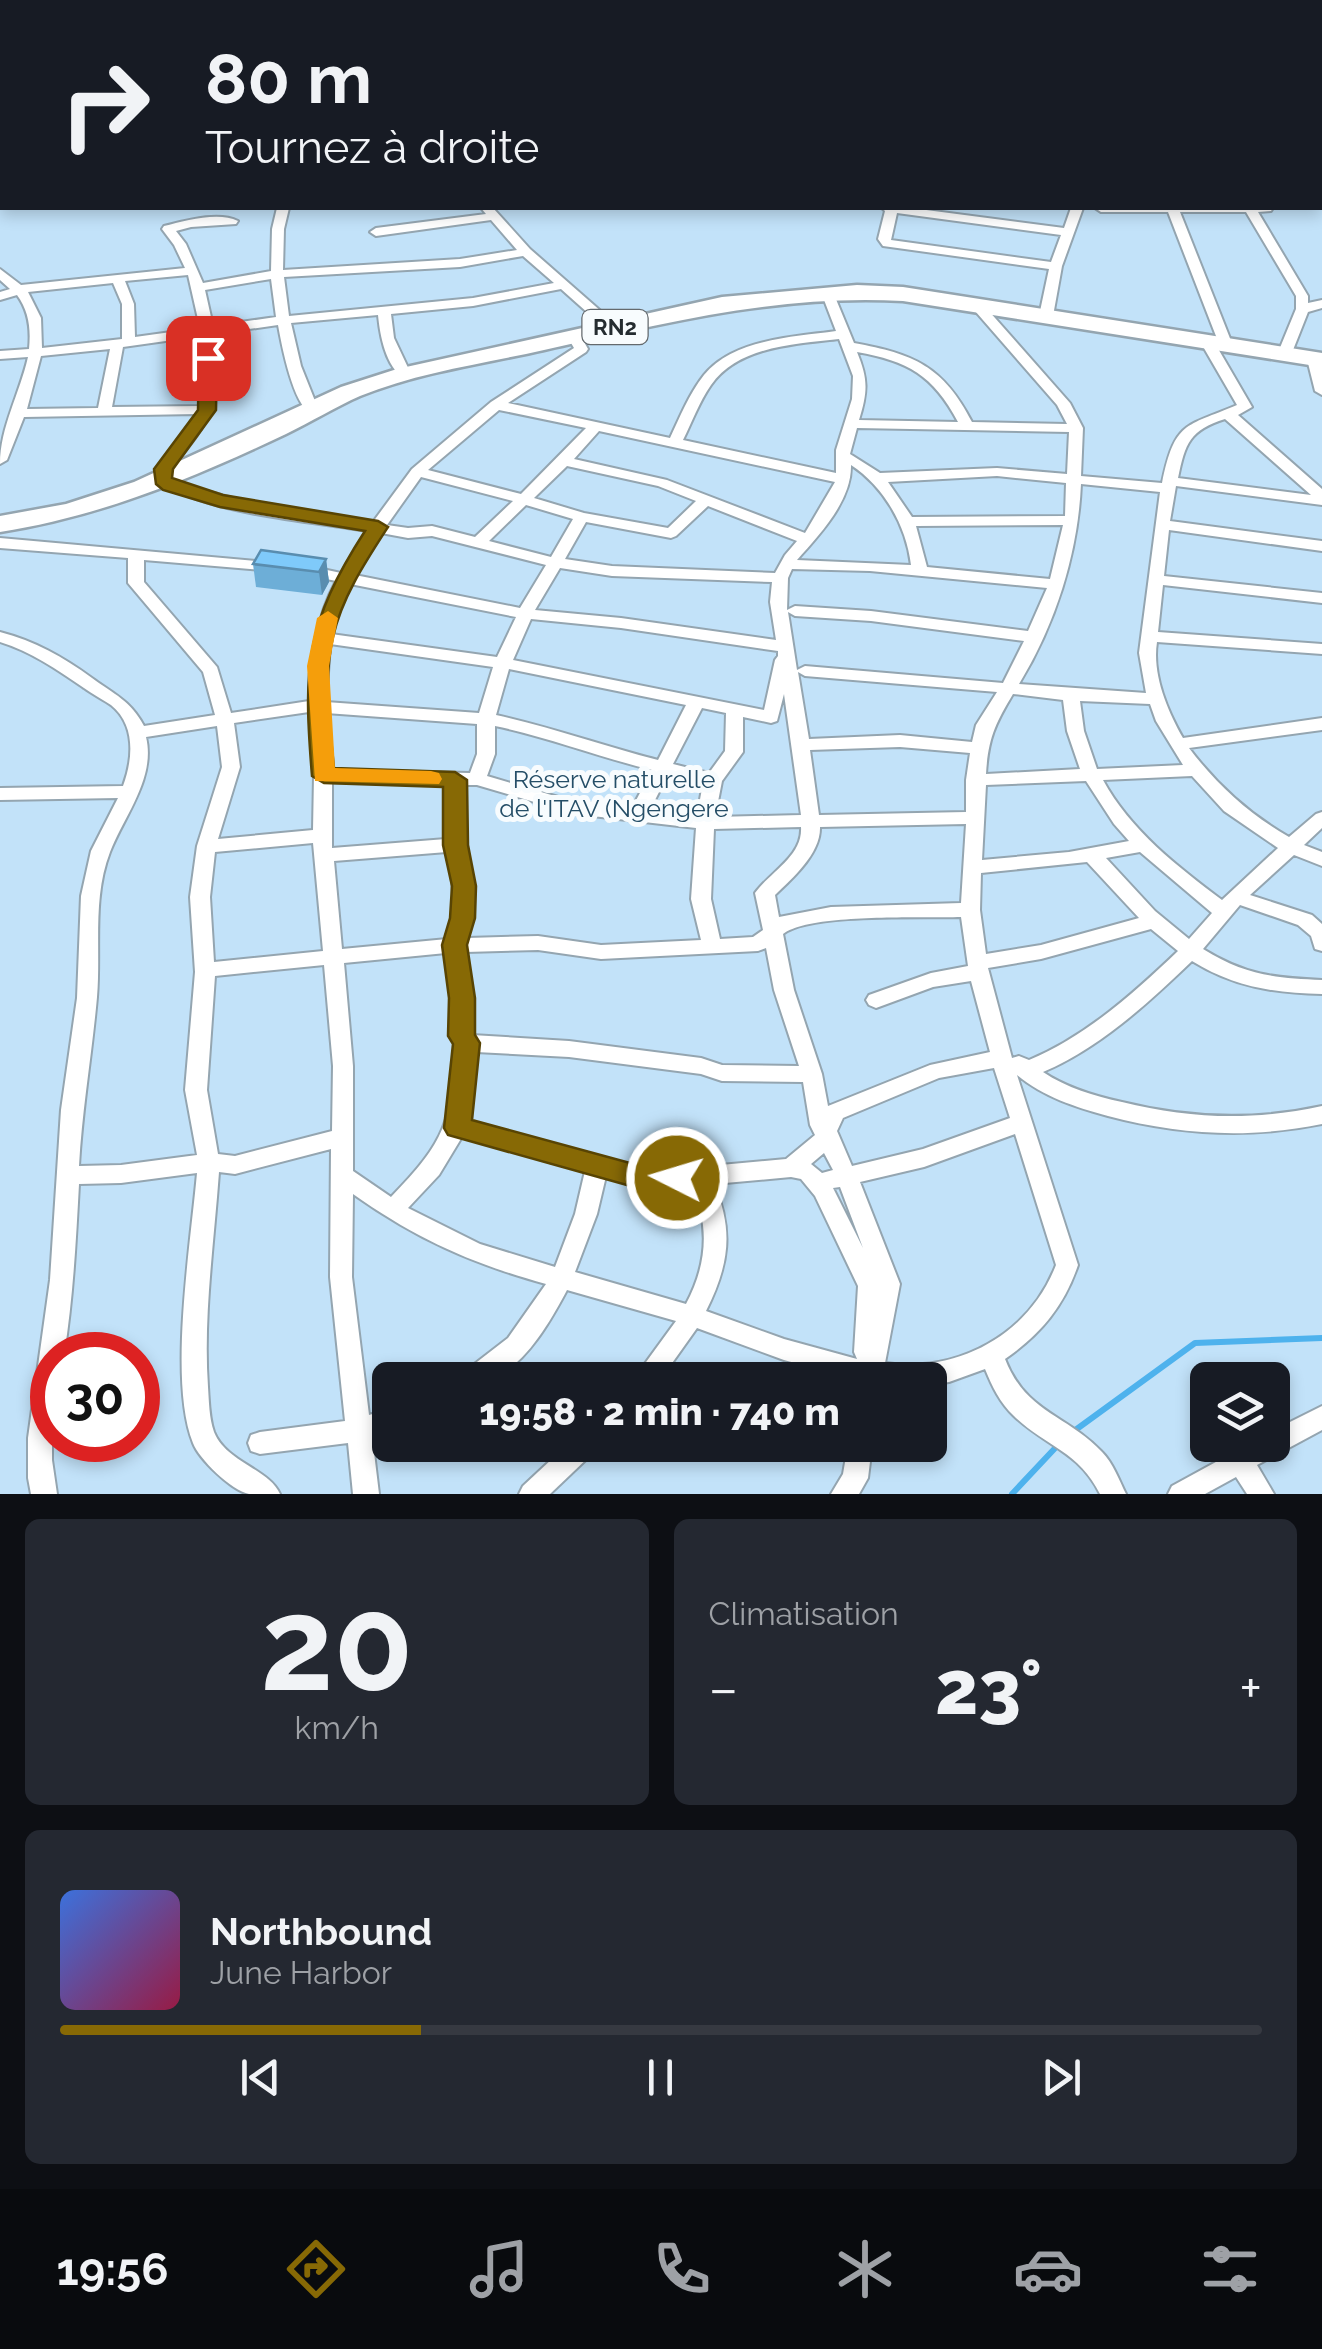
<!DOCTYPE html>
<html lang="fr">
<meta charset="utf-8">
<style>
:root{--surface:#171b24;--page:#242831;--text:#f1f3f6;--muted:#9ea1a6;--line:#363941;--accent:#876905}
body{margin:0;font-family:Raleway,sans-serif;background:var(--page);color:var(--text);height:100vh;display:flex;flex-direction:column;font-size:38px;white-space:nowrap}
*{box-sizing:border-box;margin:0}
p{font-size:32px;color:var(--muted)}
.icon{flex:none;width:55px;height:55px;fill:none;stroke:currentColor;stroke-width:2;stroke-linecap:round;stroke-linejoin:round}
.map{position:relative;height:1494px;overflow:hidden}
.side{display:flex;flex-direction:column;gap:25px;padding:25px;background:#0d0f14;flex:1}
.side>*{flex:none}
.banner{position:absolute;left:0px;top:0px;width:1322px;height:210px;box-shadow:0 5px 15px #0003;background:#171b24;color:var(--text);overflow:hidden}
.buttons{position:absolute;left:1190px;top:1362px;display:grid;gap:20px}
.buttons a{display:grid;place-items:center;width:100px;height:100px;border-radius:15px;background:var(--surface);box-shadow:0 5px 15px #0003;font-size:50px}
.speed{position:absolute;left:30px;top:1332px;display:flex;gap:20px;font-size:50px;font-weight:700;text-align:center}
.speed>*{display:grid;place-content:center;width:130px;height:130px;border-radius:50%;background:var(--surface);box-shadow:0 5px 15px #0003;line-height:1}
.speed .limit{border:15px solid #d22;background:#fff;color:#111}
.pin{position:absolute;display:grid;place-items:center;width:85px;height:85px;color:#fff;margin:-42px;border-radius:20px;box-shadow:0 5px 15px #0006}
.me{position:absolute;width:110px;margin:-55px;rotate:275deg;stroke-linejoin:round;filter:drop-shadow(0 0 8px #0008)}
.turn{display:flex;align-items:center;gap:35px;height:210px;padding:0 40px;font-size:45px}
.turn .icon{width:130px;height:130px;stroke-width:2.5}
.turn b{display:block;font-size:70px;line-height:85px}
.big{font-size:75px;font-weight:800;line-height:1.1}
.side .card{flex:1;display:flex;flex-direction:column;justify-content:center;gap:15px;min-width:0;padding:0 35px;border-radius:15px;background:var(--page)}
.side .dial{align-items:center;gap:0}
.dial b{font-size:130px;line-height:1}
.song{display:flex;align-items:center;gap:30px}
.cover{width:120px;height:120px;border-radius:15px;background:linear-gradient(135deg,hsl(220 70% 55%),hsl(340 70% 35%))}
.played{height:10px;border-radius:5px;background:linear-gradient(90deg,var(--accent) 30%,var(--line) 30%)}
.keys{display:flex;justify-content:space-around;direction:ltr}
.heat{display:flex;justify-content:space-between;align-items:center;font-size:55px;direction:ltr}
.side .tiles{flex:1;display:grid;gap:25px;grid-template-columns:1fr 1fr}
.card:last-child{grid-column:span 2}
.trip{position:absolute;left:372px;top:1362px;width:575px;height:100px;border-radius:15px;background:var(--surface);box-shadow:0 5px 15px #0003;font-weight:800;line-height:100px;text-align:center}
.dock{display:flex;height:160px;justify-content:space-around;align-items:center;background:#090b0e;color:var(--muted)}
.dock .icon{width:70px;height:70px}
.dock .current{color:var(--accent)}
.dock b{font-size:45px;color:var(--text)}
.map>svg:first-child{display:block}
.green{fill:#c2e2f9;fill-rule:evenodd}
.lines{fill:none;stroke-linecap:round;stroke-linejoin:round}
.stream-far1{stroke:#4eb2ed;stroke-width:4}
.stream{stroke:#4eb2ed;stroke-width:6}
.river{fill:#4eb2ed;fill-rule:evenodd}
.minor-casing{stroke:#94a5b0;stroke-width:4}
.trunk-casing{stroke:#94a5b0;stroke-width:5}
.minor{fill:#fff;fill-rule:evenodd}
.trunk{fill:#fff;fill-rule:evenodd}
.wall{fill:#6daed7}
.shaded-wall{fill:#598daf}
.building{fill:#7fcafa;stroke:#598daf;stroke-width:2.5}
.route{fill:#876905;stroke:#584403;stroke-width:2.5}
.slow{fill:#f59e0b}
.labels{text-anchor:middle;stroke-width:10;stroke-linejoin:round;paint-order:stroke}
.shield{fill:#f8fcfe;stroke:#646a6e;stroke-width:2.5}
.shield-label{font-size:22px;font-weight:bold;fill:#252c30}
.park-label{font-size:25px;fill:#254e67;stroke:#f8fcfe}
</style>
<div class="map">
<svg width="1322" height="1494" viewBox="0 0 1322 1494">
<rect width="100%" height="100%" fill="#f8fcfe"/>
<path class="green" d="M 0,0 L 1322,0 L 1322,1494 L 0,1494 ZM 2,2 L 1320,2 L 1320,208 L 2,208 ZM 52,1355 L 138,1355 L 138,1440 L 52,1440 ZM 390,1380 L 930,1380 L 930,1445 L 390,1445 ZM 1208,1380 L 1272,1380 L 1272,1445 L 1208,1445 Z"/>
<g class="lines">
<path class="stream-far1" d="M 0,68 L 2,64"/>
<g class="stream">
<path d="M 1074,1431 L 1195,1343 L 1322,1338"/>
<path d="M 1012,1494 L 1058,1445"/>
</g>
<g class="river">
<path d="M 1216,0 L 1231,0 L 1233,2 L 1215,2 Z"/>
<rect x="1320" y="3" width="2" height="10"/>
<rect x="0" y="144" width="2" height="10"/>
</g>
<defs>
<g id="minor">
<path d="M 337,0 L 354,0 L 355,2 L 340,2 Z"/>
<path d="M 481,0 L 499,0 L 500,2 L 484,2 Z"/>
<path d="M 570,0 L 594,0 L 595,2 L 573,2 Z"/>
<rect x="677" y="0" width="10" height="2"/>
<path d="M 755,0 L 767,0 L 768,2 L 757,2 Z"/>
<path d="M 896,0 L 912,0 L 913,2 L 899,2 Z"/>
<path d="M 1176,0 L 1189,0 L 1190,2 L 1178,2 Z"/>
<rect x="0" y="8" width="2" height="6"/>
<rect x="1320" y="33" width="2" height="6"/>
<rect x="0" y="76" width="2" height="6"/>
<rect x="1320" y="77" width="2" height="6"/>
<path d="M 1320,197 L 1322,198 L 1322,208 L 1320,207 Z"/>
<path d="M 277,208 L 289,208 L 284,229 L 283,270 L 460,259 L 517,250 L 491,220 L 376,236 L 370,232 L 376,228 L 486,214 L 481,208 L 493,208 L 530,249 L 619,327 L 612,331 L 607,330 L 561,289 L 473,306 L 391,314 L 394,338 L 411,374 L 404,378 C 386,367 380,336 378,315 L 291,323 L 301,366 L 319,411 L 312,415 C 293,405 282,347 278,325 L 214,334 C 222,405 214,416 170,470 L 170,477 L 184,485 L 240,500 L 373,522 L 412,469 L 491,402 L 574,348 L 567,336 L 574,332 L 579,333 L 588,349 L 586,352 L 508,403 L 670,438 C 680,417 689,394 704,375 C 733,339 793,337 836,331 L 821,292 L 827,288 L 833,292 L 854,343 C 914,354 943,366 972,422 L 1067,424 L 1057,405 L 969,304 L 975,300 L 980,301 L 1070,403 L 1083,428 L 1081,476 L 1162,483 C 1175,421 1185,427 1237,405 L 1201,343 L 1208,339 L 1213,340 L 1252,407 L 1238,415 L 1322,489 L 1322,505 L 1176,486 L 1170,521 L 1322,541 L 1322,551 L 1169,530 L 1164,576 L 1322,593 L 1322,603 L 1163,585 L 1158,632 L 1322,644 L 1322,654 L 1157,642 C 1152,674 1167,710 1183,738 L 1322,718 L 1322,730 L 1189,748 C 1217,785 1249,814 1289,837 L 1316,814 L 1322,812 L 1322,828 L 1304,845 L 1322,852 L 1322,866 L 1294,855 L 1250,895 L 1312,915 L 1322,924 L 1322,951 L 1315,949 L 1311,936 L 1298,925 L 1240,905 L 1203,949 C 1245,975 1274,978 1322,980 L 1322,994 C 1274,993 1234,987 1192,961 C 1148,1003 1100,1048 1043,1072 C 1067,1088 1094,1096 1122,1102 C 1190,1119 1254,1121 1322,1106 L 1322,1124 C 1249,1139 1180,1135 1108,1116 C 1075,1107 1044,1097 1017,1075 L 1078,1265 C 1064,1306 1041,1334 1005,1359 C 1026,1413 1066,1414 1102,1452 C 1113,1463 1119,1480 1126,1494 L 1100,1494 C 1079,1451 1045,1446 1014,1416 C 1000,1403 992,1386 985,1369 L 949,1382 L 930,1385 L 930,1380 L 857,1380 L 784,1360 L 697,1328 L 660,1380 L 633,1380 L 676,1321 L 567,1290 C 551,1320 527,1363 494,1378 C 485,1382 471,1380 461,1380 L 464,1372 L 508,1338 L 546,1284 C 470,1263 417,1239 353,1194 L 352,1277 L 369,1415 L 390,1409 L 390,1431 L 372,1436 L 379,1494 L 353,1494 L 348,1443 L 260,1454 L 251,1451 L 248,1443 L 251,1435 L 260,1432 L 345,1421 L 330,1277 L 331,1149 L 235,1174 L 219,1172 C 214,1243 203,1316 208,1387 C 209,1401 209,1418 214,1432 C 226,1462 269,1469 280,1494 C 270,1494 258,1494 249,1494 C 232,1491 199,1459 193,1443 C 168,1381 191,1242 197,1173 L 121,1183 L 79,1184 C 76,1241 73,1298 64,1355 L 52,1355 L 52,1460 L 57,1494 L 31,1494 L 28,1478 L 28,1438 L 50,1280 L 61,1110 L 77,998 L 81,896 L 91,851 L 118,798 L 0,800 L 0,788 L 123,786 C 133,759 136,725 111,705 C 102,699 92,694 84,688 C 56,669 32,652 0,642 L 0,632 C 35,641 63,657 92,678 C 114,694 131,701 144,726 L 215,715 L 203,672 L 128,583 L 128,558 L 0,548 L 0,538 L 279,563 L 281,566 L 279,569 L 273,571 L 144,560 L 144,582 L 217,667 L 231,713 L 309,701 C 312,657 315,620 336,581 L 298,573 L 296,570 L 304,565 L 341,573 L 367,531 C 300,520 216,515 157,482 L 156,469 L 197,414 L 24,417 L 7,460 L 0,464 C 0,427 20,393 28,357 L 0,359 L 0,351 L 29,349 C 31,329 29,311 17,295 L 0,300 L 0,292 L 10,289 L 0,280 L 0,269 L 21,285 L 185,268 L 174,245 L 162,229 L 164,226 C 185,221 218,211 238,221 L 236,224 L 191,227 L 176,231 L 186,244 L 203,283 L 271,271 L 272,229 ZM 523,256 L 554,283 L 473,298 L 289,316 L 284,277 L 460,267 ZM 188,275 L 200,328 L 135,337 L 134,304 L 125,281 ZM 271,279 L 276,317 L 213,326 L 205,290 ZM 113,283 L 122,304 L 122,339 L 42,348 L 41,318 L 28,292 ZM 201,336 L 203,364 L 200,406 L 112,407 L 123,347 ZM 839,339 L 853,376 L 852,399 L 836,450 L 836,473 L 683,440 C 692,422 699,402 711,385 C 738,346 796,344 839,339 ZM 110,349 L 98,408 L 27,409 L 41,356 ZM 857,352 C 908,361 933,375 958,422 L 859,420 C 868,391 868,379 857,352 ZM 499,410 L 586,428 L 521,494 L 428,470 ZM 1225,419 L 1311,495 L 1178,478 C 1185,443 1190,430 1225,419 ZM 857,428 L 1069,432 L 1067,474 L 997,468 L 880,473 L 850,454 ZM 599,431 L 835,482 L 805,533 L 667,480 L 574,459 ZM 851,465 C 883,486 906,524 911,565 L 797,560 C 819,535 852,501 851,465 ZM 567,466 L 658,486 L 696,501 L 668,528 L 584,513 L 534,498 ZM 997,476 L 1066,483 L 1065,516 L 912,517 L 888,482 ZM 421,477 L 513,501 L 475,537 L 432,526 L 408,528 L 387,525 ZM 1081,484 L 1160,492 L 1139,653 L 1146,693 L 1019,684 C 1055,625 1078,554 1081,484 ZM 526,505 L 573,519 L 551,557 L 489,541 ZM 708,506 L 797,541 L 785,555 L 775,573 L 612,566 L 565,559 L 586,522 L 671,538 L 676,536 ZM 1063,525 L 1050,579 L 927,567 L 916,526 ZM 381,533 L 408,538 L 432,536 L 546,565 L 520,608 L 355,575 ZM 560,568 L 612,576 L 772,582 L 770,602 L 776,640 L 621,618 L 535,610 ZM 792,569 L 870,571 L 1047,588 L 1028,631 L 871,611 L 795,606 L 787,610 L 788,578 ZM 350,584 L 516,617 L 497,657 L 331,634 L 341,602 ZM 788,612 L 795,616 L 871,621 L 1024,641 L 1003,683 L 805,666 L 797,670 ZM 531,619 L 621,628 L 778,651 L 778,656 L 775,660 L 764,710 L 513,660 ZM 330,644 L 493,667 L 479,713 L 326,702 ZM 509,669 L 686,705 L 658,760 C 603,746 551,727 496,715 ZM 798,672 L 805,676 L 997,692 L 976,725 L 972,742 L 900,735 L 809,739 ZM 784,694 L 801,815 L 715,817 L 722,781 L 743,752 L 743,717 L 771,723 L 777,721 ZM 1013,694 L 1063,700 L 1067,731 L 1080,769 L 986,774 C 988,739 995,724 1013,694 ZM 1080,701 L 1150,704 L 1156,721 L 1183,765 L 1097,769 L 1084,731 ZM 702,708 L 726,713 L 725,751 L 709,773 L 673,764 ZM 309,712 L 314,776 L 313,830 L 218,839 L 240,767 L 234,723 ZM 326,713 L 477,724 L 477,754 L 470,773 L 331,770 ZM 217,726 L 222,767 L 197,846 L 190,897 L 195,972 L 185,1090 L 197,1155 L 121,1165 L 79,1166 C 82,1109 92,1054 97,997 C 101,950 92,898 110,852 C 124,816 156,778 146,737 ZM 495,726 C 548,737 599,757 652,770 L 632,808 L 575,802 L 487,776 L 495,754 ZM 900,747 L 970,753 L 966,780 L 966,812 L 819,815 L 810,750 ZM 668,774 L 703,783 L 697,816 L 650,810 ZM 1192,776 L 1224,811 L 1278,848 L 1222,900 C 1178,867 1130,830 1103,780 ZM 1086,781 L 1114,824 L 1129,841 L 1069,852 L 982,860 L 986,785 ZM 332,782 L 446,784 L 446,839 L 332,848 ZM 464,785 L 477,785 L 575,814 L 696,828 L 691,899 L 701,940 L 601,945 L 538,936 L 467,938 C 480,894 467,882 464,842 C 463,823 464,804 464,785 ZM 966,824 L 961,903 L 831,907 L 779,917 L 775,895 C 793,878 821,853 820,827 ZM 801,827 C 803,856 770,872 755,893 L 763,930 L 753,937 L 720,939 L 711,899 L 714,829 ZM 313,843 L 323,951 L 214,962 L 210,897 L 215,852 ZM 447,852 C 454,883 456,908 447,939 L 342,949 L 334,861 ZM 1140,852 L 1212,913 L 1189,939 L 1155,911 L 1106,858 ZM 1087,862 L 1139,918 L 1041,945 L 986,954 L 980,910 L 981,873 ZM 961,917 L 968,966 L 931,973 L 869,995 L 866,1000 L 869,1005 L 876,1008 L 933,987 L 971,981 L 990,1052 L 930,1065 L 828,1106 L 822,1074 L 794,990 L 783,934 C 809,913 924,918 961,917 ZM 1151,929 L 1178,951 C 1134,993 1085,1037 1029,1060 L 1019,1056 L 1012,1058 L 988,968 L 1041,959 ZM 766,948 L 774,990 L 799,1066 L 722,1065 L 701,1058 L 569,1041 L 472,1035 L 472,998 L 466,952 L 538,950 L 601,959 L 758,951 ZM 446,953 L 452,998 L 452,1036 L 456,1043 C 453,1120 445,1142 391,1197 L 353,1171 L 353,1066 L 344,963 ZM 324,965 L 333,1066 L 332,1131 L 235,1156 L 218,1154 L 207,1090 L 215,976 ZM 476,1052 L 569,1057 L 701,1074 L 722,1081 L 803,1082 L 810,1125 L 815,1135 L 786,1159 L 677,1169 L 641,1168 L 468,1121 L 473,1098 ZM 994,1068 L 1010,1118 L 923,1149 L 852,1166 L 837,1131 L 843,1118 L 939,1078 ZM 1015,1134 L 1056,1265 C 1029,1335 958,1373 885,1363 L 900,1284 L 860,1182 L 924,1167 ZM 462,1137 L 585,1171 L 575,1214 L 555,1267 L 480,1244 L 408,1208 L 439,1175 ZM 824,1153 L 833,1170 L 822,1173 L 811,1164 ZM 606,1176 L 641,1186 L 692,1186 C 710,1226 707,1265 686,1304 L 575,1272 L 597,1214 ZM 791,1177 L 801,1179 L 815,1196 L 858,1286 L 854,1352 L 857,1359 L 784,1339 L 706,1311 C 729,1265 734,1231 714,1184 ZM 840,1187 L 863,1248 L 833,1188 Z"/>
<path d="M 882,208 L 911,208 L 1064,228 L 1071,208 L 1083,208 L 1062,266 L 1053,316 L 1046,320 L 1039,316 L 1049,269 L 883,246 L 878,239 L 885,211 ZM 897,213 L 1061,235 L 1051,262 L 891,240 Z"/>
<path d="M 1095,208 L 1273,208 L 1271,211 L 1258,212 L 1308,296 L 1308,303 L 1322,300 L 1322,308 L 1308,312 L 1291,355 L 1284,359 L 1279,358 L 1277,355 L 1296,309 L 1296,296 L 1246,212 L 1180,212 L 1233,346 L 1226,350 L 1221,349 L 1168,212 L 1101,212 Z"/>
<path d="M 1314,355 L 1319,356 L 1322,364 L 1322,395 L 1315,391 L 1307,359 Z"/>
<path d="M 1322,1406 L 1322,1430 L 1257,1465 L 1274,1494 L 1247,1494 L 1236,1477 L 1205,1494 L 1168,1494 L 1172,1486 L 1247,1445 L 1272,1445 L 1272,1431 Z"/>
<path d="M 567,1445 L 596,1445 L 593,1453 L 550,1494 L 519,1494 L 523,1486 Z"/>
<path d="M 848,1445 L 872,1445 L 868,1478 L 859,1494 L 831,1494 L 843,1474 Z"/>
</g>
<path id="trunk" d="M 857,285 L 903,287 L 1322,353 L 1322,367 L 903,301 C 779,294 664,323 544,350 C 482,364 419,372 360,396 C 335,407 311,422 286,434 C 193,478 102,516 0,532 L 0,516 L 66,504 L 134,482 L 341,387 L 397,369 L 722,297 Z"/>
</defs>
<use href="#minor" class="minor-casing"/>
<use href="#trunk" class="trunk-casing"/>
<use href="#minor" class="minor"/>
<use href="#trunk" class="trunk"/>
</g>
<path class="wall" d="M 326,559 L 329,582 L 322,595 L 256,587 L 253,564 Z"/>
<path class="shaded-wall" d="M 326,559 L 329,582 L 322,595 L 319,572 Z"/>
<path class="building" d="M 261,550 L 326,559 L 319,572 L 253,564 Z"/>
<path class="route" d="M 208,352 L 217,358 L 216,410 L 173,469 L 172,478 L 223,495 L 378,521 L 388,527 C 366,561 342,597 333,637 C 323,679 330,726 334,768 L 455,772 L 467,780 L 468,845 L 476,886 L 475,918 L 467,945 L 475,998 L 475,1035 L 480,1043 L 472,1120 L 641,1166 L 687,1170 L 692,1178 L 687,1187 L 641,1189 L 448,1135 L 444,1128 L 453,1044 L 448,1036 L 449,998 L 442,945 L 450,918 L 452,886 L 443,845 L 443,787 L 324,783 L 312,776 C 303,667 305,624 365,531 L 220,507 L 163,490 L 156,484 L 154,469 L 198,410 L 199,358 Z"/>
<path class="slow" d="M 328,611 L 338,618 L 329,666 L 335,768 L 431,771 L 439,773 L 442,779 L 439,784 L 315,781 L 307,666 L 317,618 Z"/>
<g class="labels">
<rect class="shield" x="582.5" y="310" width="65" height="34" rx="8"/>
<g class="shield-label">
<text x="615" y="335">RN2</text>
</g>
<g class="park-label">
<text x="614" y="788">Réserve naturelle<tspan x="614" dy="29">de l'ITAV (Ngengere</tspan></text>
</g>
</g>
</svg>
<div class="buttons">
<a><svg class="icon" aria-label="layers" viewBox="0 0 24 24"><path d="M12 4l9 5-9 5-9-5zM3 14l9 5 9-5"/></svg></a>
</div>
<div class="speed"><div class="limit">30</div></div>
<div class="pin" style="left:208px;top:358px;background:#d93025"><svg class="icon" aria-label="arrive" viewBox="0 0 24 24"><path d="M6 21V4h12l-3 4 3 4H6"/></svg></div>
<svg class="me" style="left:677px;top:1178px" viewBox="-20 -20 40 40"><circle r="17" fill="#876905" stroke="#fff" stroke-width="3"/><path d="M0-11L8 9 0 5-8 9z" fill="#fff"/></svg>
<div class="trip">19:58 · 2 min · 740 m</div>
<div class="banner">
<div class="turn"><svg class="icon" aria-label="right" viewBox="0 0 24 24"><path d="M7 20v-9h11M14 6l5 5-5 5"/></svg><div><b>80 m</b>Tournez à droite</div></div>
</div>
</div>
<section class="side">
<div class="tiles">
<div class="card dial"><b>20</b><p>km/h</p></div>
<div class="card"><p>Climatisation</p>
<div class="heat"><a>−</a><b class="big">23°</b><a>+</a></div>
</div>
<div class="card">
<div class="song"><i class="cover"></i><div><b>Northbound</b><p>June Harbor</p></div></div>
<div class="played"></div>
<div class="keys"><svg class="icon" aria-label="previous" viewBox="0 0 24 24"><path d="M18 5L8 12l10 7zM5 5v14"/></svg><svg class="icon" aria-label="pause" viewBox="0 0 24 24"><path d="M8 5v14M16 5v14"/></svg><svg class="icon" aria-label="next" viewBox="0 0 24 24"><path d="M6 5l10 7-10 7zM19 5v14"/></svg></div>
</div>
</div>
</section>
<nav class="dock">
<b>19:56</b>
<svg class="icon current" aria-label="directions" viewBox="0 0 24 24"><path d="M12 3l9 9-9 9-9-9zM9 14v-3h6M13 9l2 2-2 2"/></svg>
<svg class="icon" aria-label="music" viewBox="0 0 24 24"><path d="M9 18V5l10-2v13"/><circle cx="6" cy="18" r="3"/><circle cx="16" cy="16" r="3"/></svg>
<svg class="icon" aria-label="phone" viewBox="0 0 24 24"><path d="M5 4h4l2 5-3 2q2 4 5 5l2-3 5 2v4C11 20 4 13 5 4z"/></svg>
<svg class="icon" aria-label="climate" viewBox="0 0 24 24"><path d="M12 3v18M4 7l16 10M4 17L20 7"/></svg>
<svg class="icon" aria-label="car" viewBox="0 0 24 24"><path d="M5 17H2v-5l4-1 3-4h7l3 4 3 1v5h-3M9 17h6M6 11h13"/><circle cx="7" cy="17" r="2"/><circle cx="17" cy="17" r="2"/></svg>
<svg class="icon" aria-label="filters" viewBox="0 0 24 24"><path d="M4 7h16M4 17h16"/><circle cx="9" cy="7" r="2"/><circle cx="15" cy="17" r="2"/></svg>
</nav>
